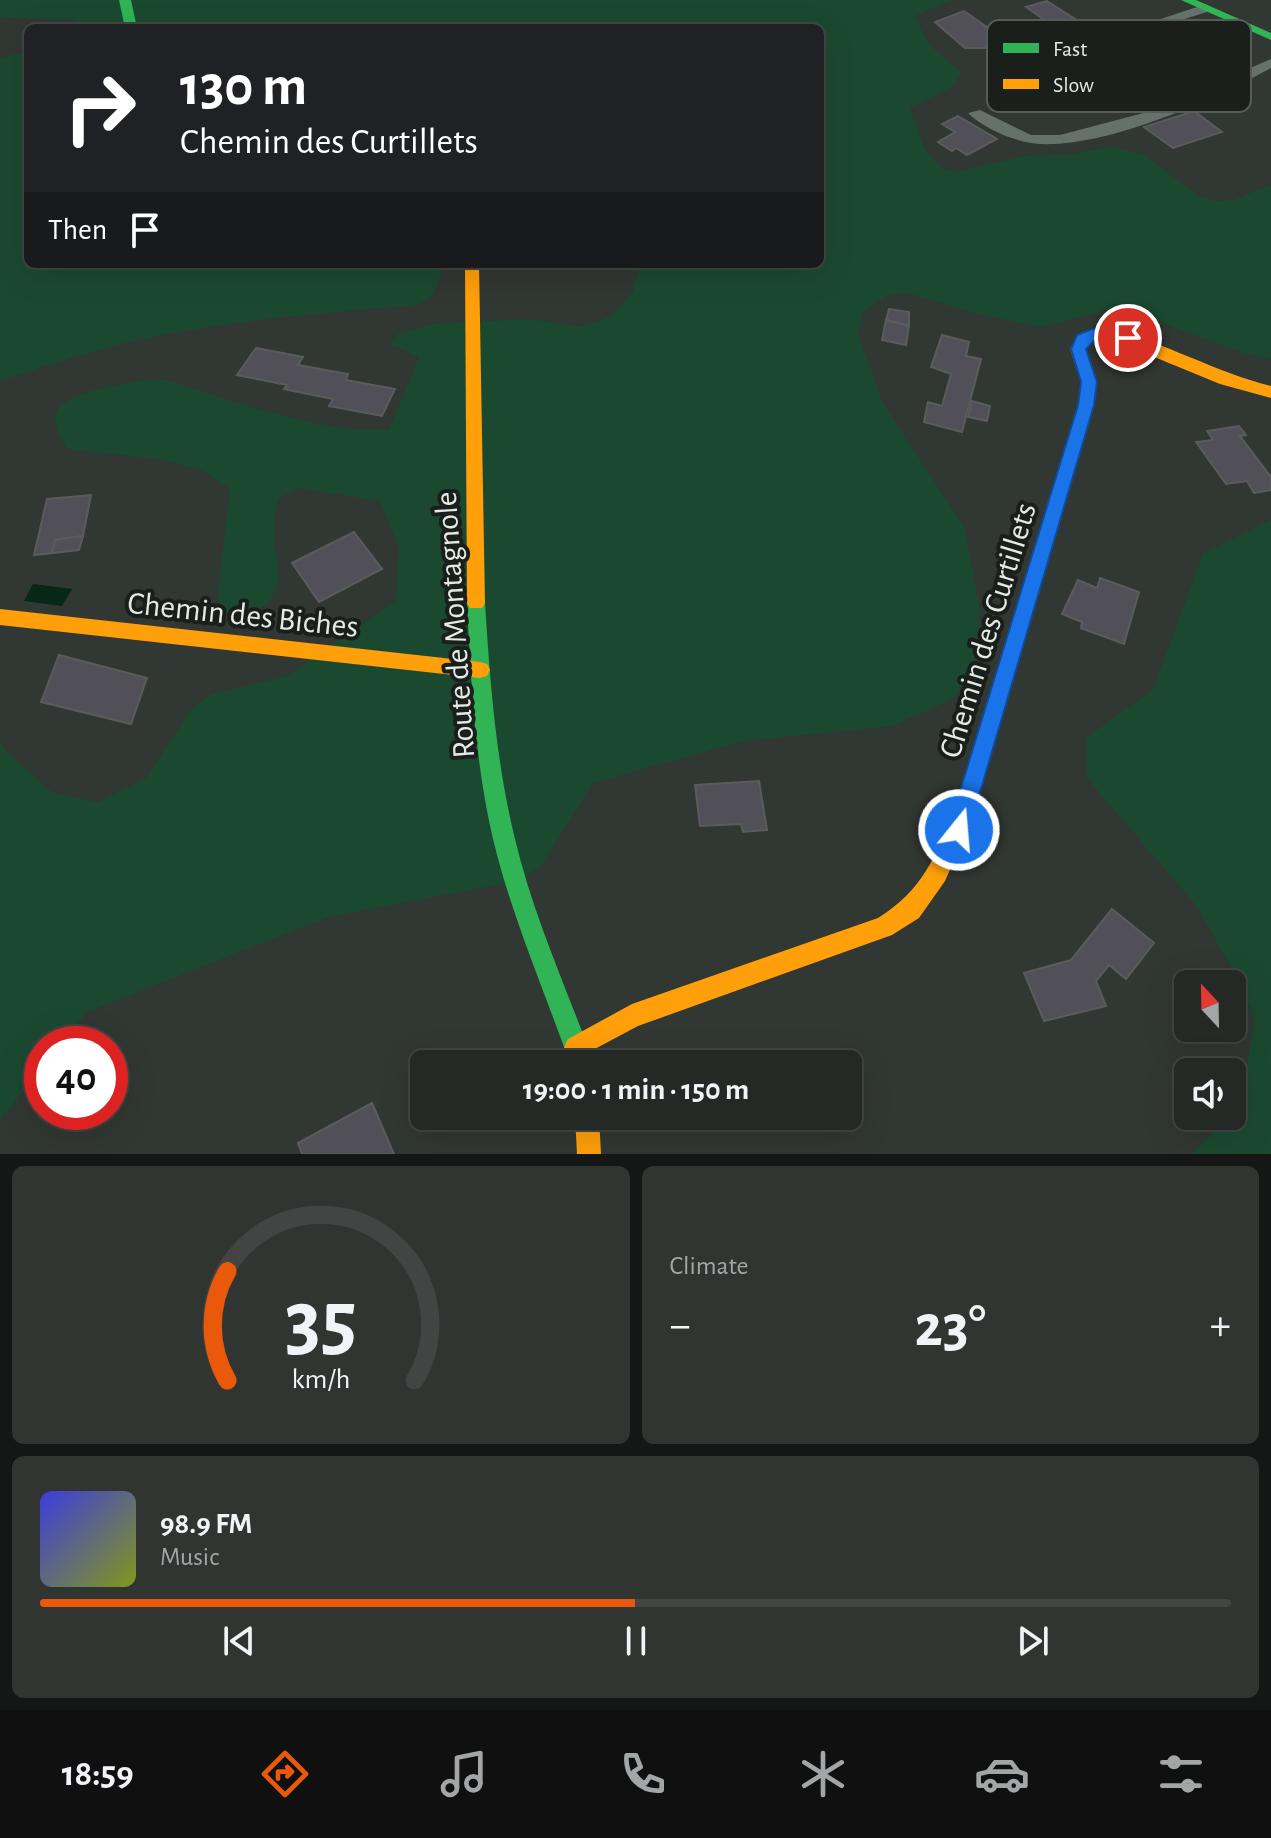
<!DOCTYPE html>
<meta charset="utf-8">
<style>
:root{--surface:#252926;--page:#313532;--text:#f1f3f6;--muted:#a3a6a7;--line:#424543;--accent:#ea580c}
body{margin:0;font-family:"Alegreya Sans",sans-serif;background:var(--page);color:var(--text);height:100vh;display:flex;flex-direction:column;font-size:30px;white-space:nowrap}
*{box-sizing:border-box;margin:0}
p{font-size:26px;color:var(--muted)}
.icon{flex:none;width:44px;height:44px;fill:none;stroke:currentColor;stroke-width:2;stroke-linecap:round;stroke-linejoin:round}
.map{position:relative;height:1154px;overflow:hidden}
.side{display:flex;flex-direction:column;gap:12px;padding:12px;background:#141715;flex:1}
.side>*{flex:none}
.top-card{position:absolute;left:24px;top:24px;width:800px;height:244px;border-radius:12px;box-shadow:0 8px 32px #0002,0 0 0 2px var(--line);background:#202124;color:#fff;overflow:hidden}
.needle{width:52px;rotate:338deg}
.controls{position:absolute;left:1174px;top:970px;display:grid;gap:16px}
.controls a{display:grid;place-items:center;width:72px;height:72px;border-radius:12px;background:var(--surface);box-shadow:0 8px 32px #0002,0 0 0 2px var(--line);font-size:40px}
.speed{position:absolute;left:24px;top:1026px;display:flex;gap:16px;font-size:40px;font-weight:700;text-align:center}
.speed>*{display:grid;place-content:center;width:104px;height:104px;border-radius:50%;background:var(--surface);box-shadow:0 8px 32px #0002,0 0 0 2px var(--line);line-height:1}
.speed .limit{border:12px solid #d22;background:#fff;color:#111}
.pin{position:absolute;display:grid;place-items:center;width:68px;height:68px;color:#fff;margin:-34px;border:4px solid #fff;border-radius:50%;box-shadow:0 2px 8px #0007}
.me{position:absolute;width:88px;margin:-44px;rotate:17deg;stroke-linejoin:round;filter:drop-shadow(0 0 6px #0008)}
.turn{display:flex;align-items:center;gap:28px;height:168px;padding:0 24px;font-size:36px}
.turn .icon{width:104px;height:104px;stroke-width:2.5}
.turn b{display:block;font-size:56px;line-height:68px}
.then{display:flex;align-items:center;height:76px;padding:0 24px;background:#0003;gap:16px;font-size:30px}
.big{font-size:60px;font-weight:600;line-height:1.1}
.side .tile{flex:1;display:flex;flex-direction:column;justify-content:center;gap:12px;min-width:0;padding:0 28px;border-radius:12px;background:var(--page)}
.side .dial{align-items:center;gap:0}
.dial svg{height:208px;overflow:visible;fill:none;stroke:var(--line);stroke-width:7;stroke-linecap:round;text-anchor:middle}
.dial text{fill:var(--text);stroke:none}
.song{display:flex;align-items:center;gap:24px}
.cover{width:96px;height:96px;border-radius:12px;background:linear-gradient(135deg,hsl(240 70% 55%),hsl(70 70% 35%))}
.played{height:8px;border-radius:4px;background:linear-gradient(90deg,var(--accent) 50%,var(--line) 50%)}
.keys{display:flex;justify-content:space-around;direction:ltr}
.heat{display:flex;justify-content:space-between;align-items:center;font-size:44px;direction:ltr}
.side .tiles{flex:1;display:grid;gap:12px;grid-template-columns:1fr 1fr}
.tile:last-child{grid-column:span 2}
.trip{position:absolute;left:410px;top:1050px;width:452px;height:80px;border-radius:12px;background:var(--surface);box-shadow:0 8px 32px #0002,0 0 0 2px var(--line);font-weight:600;line-height:80px;text-align:center}
.menu{display:flex;height:128px;justify-content:space-around;align-items:center;background:#0f100f;color:var(--muted)}
.menu .icon{width:56px;height:56px}
.menu .selected{color:var(--accent)}
.menu b{font-size:36px;color:var(--text)}
.map>svg:first-child{display:block}
.green{fill:#1b4930}
.water{fill:#072817}
.building{fill:#515058;stroke:#5a5c5c;stroke-width:2}
.lines{fill:none;stroke-linecap:round;stroke-linejoin:round}
.lane{fill:#67716b;fill-rule:evenodd}
.fast{fill:#30b455;fill-rule:evenodd}
.slow{fill:#ff9f0a;fill-rule:evenodd}
.route{fill:#1a73e8;stroke:#114b97;stroke-width:2}
.labels{text-anchor:middle;stroke-width:8;stroke-linejoin:round;paint-order:stroke}
.street-label{font-size:32px;fill:#e4eae6;stroke:#1a1f1c}
.key{fill:#1a1f1c;stroke:#575c59;stroke-width:2}
.key-label{font-size:22px;fill:#e4eae6}
</style>
<div class="map">
<svg width="1271" height="1154" viewBox="0 0 1271 1154">
<rect width="100%" height="100%" fill="#313733"/>
<g class="green">
<path d="M 0,0 L 952,0 L 915,16 L 929,45 L 962,73 L 952,87 L 910,108 L 925,150 L 941,168 L 956,172 L 1024,156 L 1071,154 L 1112,147 L 1142,154 L 1201,197 L 1217,201 L 1233,200 L 1271,185 L 1271,359 L 1243,353 L 1165,324 L 1107,310 L 1041,327 L 982,315 L 908,293 L 890,295 L 864,310 L 858,334 L 883,403 L 965,529 L 980,610 L 974,666 L 953,699 L 892,726 L 744,741 L 593,783 L 541,866 L 518,881 L 328,917 L 87,1012 L 61,1044 L 42,1044 L 42,1068 L 0,1120 L 0,742 L 7,752 L 53,793 L 98,802 L 146,778 L 190,711 L 211,694 L 285,677 L 396,601 L 399,547 L 380,501 L 299,488 L 279,498 C 258,550 312,594 235,621 L 221,609 L 218,592 L 230,489 L 204,471 L 167,460 L 67,449 C 62,439 53,427 56,414 C 61,390 143,379 166,380 C 239,402 312,432 389,430 L 419,357 L 389,344 L 399,333 L 433,324 L 529,319 L 583,327 L 613,315 L 632,293 L 640,264 L 820,264 L 820,28 L 80,28 L 76,20 L 0,17 Z"/>
<path d="M 28,51 L 28,264 L 435,264 L 442,273 L 432,296 L 418,305 C 331,312 244,319 158,336 C 104,346 52,364 0,381 L 0,58 Z"/>
<path d="M 1271,520 L 1271,1154 L 1191,1154 L 1241,1105 L 1254,1019 L 1243,989 L 1198,908 L 1087,778 L 1087,737 L 1153,690 L 1203,554 Z"/>
</g>
<path class="water" d="M 33,584 L 72,589 L 62,606 L 24,601 Z"/>
<g class="building">
<path d="M 1047,1 L 1092,30 L 1068,37 L 1026,7 Z"/>
<path d="M 964,11 L 1001,37 L 997,38 L 996,48 L 965,48 L 935,22 Z"/>
<path d="M 1194,111 L 1222,132 L 1173,148 L 1144,127 Z"/>
<path d="M 958,116 L 997,139 L 967,155 L 956,148 L 952,151 L 938,142 L 955,132 L 942,124 Z"/>
<path d="M 889,309 L 909,312 L 909,326 L 886,320 Z"/>
<path d="M 886,320 L 909,326 L 906,345 L 882,340 Z"/>
<path d="M 942,335 L 969,342 L 966,356 L 981,359 L 962,432 L 924,422 L 928,402 L 942,406 L 951,374 L 931,367 Z"/>
<path d="M 256,348 L 303,357 L 298,365 L 348,374 L 346,380 L 395,389 L 382,416 L 329,406 L 333,399 L 284,389 L 287,385 L 237,375 Z"/>
<path d="M 972,401 L 990,406 L 987,421 L 968,417 Z"/>
<path d="M 1239,426 L 1246,435 L 1240,436 L 1271,477 L 1271,490 L 1254,493 L 1247,481 L 1226,484 L 1196,442 L 1213,440 L 1207,431 Z"/>
<path d="M 91,495 L 83,536 L 55,540 L 52,553 L 34,555 L 47,499 Z"/>
<path d="M 354,532 L 382,569 L 319,602 L 292,563 Z"/>
<path d="M 83,536 L 79,550 L 52,553 L 55,540 Z"/>
<path d="M 1100,578 L 1139,592 L 1124,644 L 1081,628 L 1082,622 L 1062,614 L 1078,580 L 1097,588 Z"/>
<path d="M 59,655 L 147,678 L 131,724 L 41,702 Z"/>
<path d="M 759,781 L 767,830 L 743,832 L 741,824 L 700,826 L 695,785 Z"/>
<path d="M 1112,909 L 1154,943 L 1126,979 L 1109,965 L 1096,981 L 1106,1006 L 1044,1021 L 1024,973 L 1071,960 Z"/>
<path d="M 372,1103 L 394,1154 L 302,1154 L 298,1143 Z"/>
</g>
<g class="lines">
<g class="lane">
<path d="M 1206,4 L 1212,8 L 1210,11 L 1111,42 L 1100,39 Z"/>
<path d="M 1271,59 L 1271,68 C 1211,101 1108,147 1040,144 C 1017,143 984,129 968,113 L 980,110 L 1031,135 L 1060,135 L 1151,111 Z"/>
</g>
<g class="fast">
<path d="M 119,0 L 131,0 L 137,28 L 125,28 Z"/>
<path d="M 1181,0 L 1196,0 L 1271,33 L 1271,40 Z"/>
<path d="M 1085,404 L 1093,410 L 972,820 L 969,827 L 962,830 L 955,827 L 952,820 L 1077,410 Z"/>
<path d="M 476,595 L 482,598 L 485,603 C 490,682 496,762 515,839 C 532,911 562,978 588,1047 L 591,1064 L 567,1064 L 564,1047 C 539,978 510,910 493,839 C 475,762 471,682 467,603 L 470,598 Z"/>
</g>
<g class="slow">
<path d="M 465,264 L 479,264 L 485,603 L 482,608 L 470,608 L 467,603 Z"/>
<path d="M 1108,328 C 1164,342 1215,372 1271,386 L 1271,398 L 1220,384 L 1108,338 L 1089,343 L 1086,349 L 1097,382 L 1093,410 L 1091,414 L 1079,414 L 1077,410 L 1081,382 L 1070,349 L 1078,335 Z"/>
<path d="M 0,609 L 480,662 L 487,664 L 490,670 L 487,676 L 480,678 L 0,625 Z"/>
<path d="M 962,810 L 969,813 L 972,820 L 945,881 L 919,918 L 892,935 L 638,1026 L 576,1059 L 568,1055 L 564,1047 L 568,1039 L 632,1004 L 878,918 C 923,890 933,859 955,813 Z"/>
<path d="M 575,1116 L 599,1116 L 601,1154 L 577,1154 Z"/>
</g>
</g>
<path class="route" d="M 1108,328 L 1133,335 L 1135,338 L 1128,344 L 1108,339 L 1095,340 L 1086,349 L 1097,382 L 1094,405 L 969,830 L 966,837 L 959,840 L 951,837 L 948,830 L 1078,405 L 1081,382 L 1071,349 L 1077,335 L 1092,329 Z"/>
<g class="labels">
<g class="street-label">
<text transform="translate(243 614) rotate(6)" y="11">Chemin des Biches</text>
<text transform="translate(454 625) rotate(-94)" y="11">Route de Montagnole</text>
<text transform="translate(987 630) rotate(-73)" y="11">Chemin des Curtillets</text>
</g>
</g>
<rect x="987" y="20" width="264" height="92" rx="12" class="key"/>
<rect x="1003" y="43" width="36" height="10" fill="#30b455"/>
<rect x="1003" y="79" width="36" height="10" fill="#ff9f0a"/>
<g class="key-label">
<text x="1053" y="56">Fast</text>
<text x="1053" y="92">Slow</text>
</g>
</svg>
<div class="controls">
<a><svg class="needle" viewBox="-14 -14 28 28"><path d="M0-13l5 13h-10z" fill="#e53935"/><path d="M0 13l5-13h-10z" fill="#a3a6a7"/></svg></a>
<a><svg class="icon" aria-label="sound" viewBox="0 0 24 24"><path d="M4 9h4l5-4v14l-5-4H4zM17 9q2 3 0 6"/></svg></a>
</div>
<div class="speed"><div class="limit">40</div></div>
<div class="pin" style="left:1128px;top:338px;background:#d93025"><svg class="icon" aria-label="arrive" viewBox="0 0 24 24"><path d="M6 21V4h12l-3 4 3 4H6"/></svg></div>
<svg class="me" style="left:959px;top:830px" viewBox="-20 -20 40 40"><circle r="17" fill="#1a73e8" stroke="#fff" stroke-width="3"/><path d="M0-11L8 9 0 5-8 9z" fill="#fff"/></svg>
<div class="trip">19:00 · 1 min · 150 m</div>
<div class="top-card">
<div class="turn"><svg class="icon" aria-label="right" viewBox="0 0 24 24"><path d="M7 20v-9h11M14 6l5 5-5 5"/></svg><div><b>130 m</b>Chemin des Curtillets</div></div>
<div class="then">Then<svg class="icon" aria-label="arrive" viewBox="0 0 24 24"><path d="M6 21V4h12l-3 4 3 4H6"/></svg></div>
</div>
</div>
<section class="side">
<div class="tiles">
<div class="tile dial"><svg viewBox="0 0 100 80">
<path d="M14 69A42 42 0 1 1 86 69"/>
<path d="M14 69A42 42 0 0 1 14 27" stroke="#ea580c"/>
<text x="50" y="56" font-size="32" font-weight="700">35</text>
<text x="50" y="72" font-size="11">km/h</text>
</svg></div>
<div class="tile"><p>Climate</p>
<div class="heat"><a>−</a><b class="big">23°</b><a>+</a></div>
</div>
<div class="tile">
<div class="song"><i class="cover"></i><div><b>98.9 FM</b><p>Music</p></div></div>
<div class="played"></div>
<div class="keys"><svg class="icon" aria-label="previous" viewBox="0 0 24 24"><path d="M18 5L8 12l10 7zM5 5v14"/></svg><svg class="icon" aria-label="pause" viewBox="0 0 24 24"><path d="M8 5v14M16 5v14"/></svg><svg class="icon" aria-label="next" viewBox="0 0 24 24"><path d="M6 5l10 7-10 7zM19 5v14"/></svg></div>
</div>
</div>
</section>
<nav class="menu">
<b>18:59</b>
<svg class="icon selected" aria-label="directions" viewBox="0 0 24 24"><path d="M12 3l9 9-9 9-9-9zM9 14v-3h6M13 9l2 2-2 2"/></svg>
<svg class="icon" aria-label="music" viewBox="0 0 24 24"><path d="M9 18V5l10-2v13"/><circle cx="6" cy="18" r="3"/><circle cx="16" cy="16" r="3"/></svg>
<svg class="icon" aria-label="phone" viewBox="0 0 24 24"><path d="M5 4h4l2 5-3 2q2 4 5 5l2-3 5 2v4C11 20 4 13 5 4z"/></svg>
<svg class="icon" aria-label="climate" viewBox="0 0 24 24"><path d="M12 3v18M4 7l16 10M4 17L20 7"/></svg>
<svg class="icon" aria-label="car" viewBox="0 0 24 24"><path d="M5 17H2v-5l4-1 3-4h7l3 4 3 1v5h-3M9 17h6M6 11h13"/><circle cx="7" cy="17" r="2"/><circle cx="17" cy="17" r="2"/></svg>
<svg class="icon" aria-label="filters" viewBox="0 0 24 24"><path d="M4 7h16M4 17h16"/><circle cx="9" cy="7" r="2"/><circle cx="15" cy="17" r="2"/></svg>
</nav>
